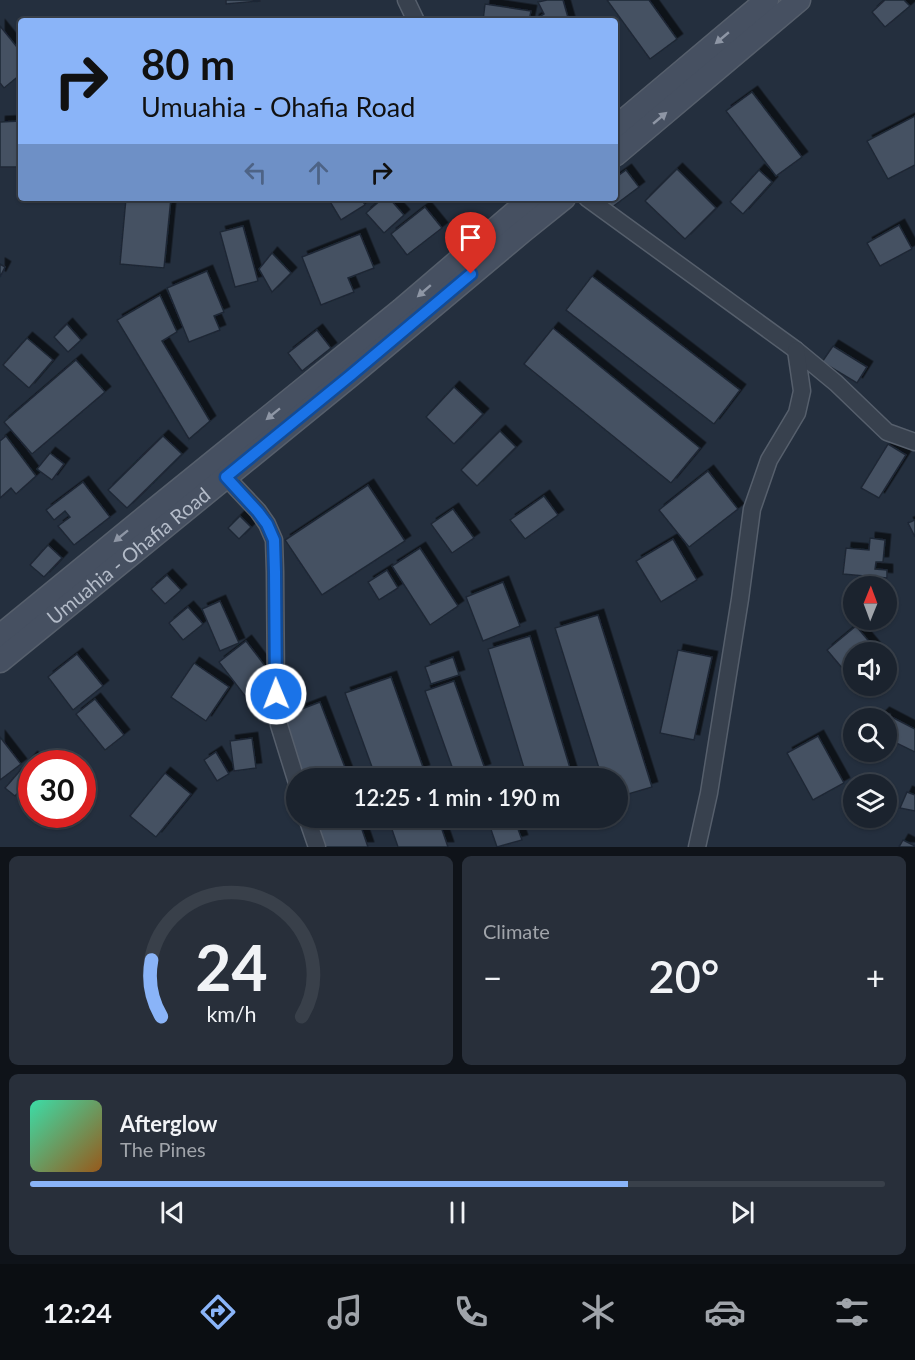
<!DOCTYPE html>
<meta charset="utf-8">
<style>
:root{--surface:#1b232e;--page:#282f3a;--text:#f1f3f6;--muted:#a0a4aa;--line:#39404a;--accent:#8ab4f8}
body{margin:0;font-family:Lato,sans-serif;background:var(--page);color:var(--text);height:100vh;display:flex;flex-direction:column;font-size:22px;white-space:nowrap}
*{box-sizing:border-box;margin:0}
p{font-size:20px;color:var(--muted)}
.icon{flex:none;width:33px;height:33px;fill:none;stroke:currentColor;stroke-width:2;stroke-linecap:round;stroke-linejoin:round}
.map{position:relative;height:847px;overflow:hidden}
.drawer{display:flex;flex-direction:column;gap:9px;padding:9px;background:#0f1319;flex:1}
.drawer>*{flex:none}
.top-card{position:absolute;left:18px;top:18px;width:600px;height:183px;border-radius:6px;box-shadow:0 2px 4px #0004,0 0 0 2px var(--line);background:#8ab4f8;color:#111;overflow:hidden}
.needle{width:39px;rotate:1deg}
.fabs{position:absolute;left:843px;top:576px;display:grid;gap:12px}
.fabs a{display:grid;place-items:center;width:54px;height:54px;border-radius:50%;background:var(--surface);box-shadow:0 2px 4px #0004,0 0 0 2px var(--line);font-size:30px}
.speed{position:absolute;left:18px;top:750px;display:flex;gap:12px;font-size:30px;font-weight:700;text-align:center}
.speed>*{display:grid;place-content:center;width:78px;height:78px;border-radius:50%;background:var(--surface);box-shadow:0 2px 4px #0004,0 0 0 2px var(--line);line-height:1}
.speed .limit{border:9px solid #d22;background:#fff;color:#111}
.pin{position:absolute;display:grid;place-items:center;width:51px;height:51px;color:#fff;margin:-62px -26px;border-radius:50% 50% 50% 0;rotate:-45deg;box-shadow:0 0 6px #0007}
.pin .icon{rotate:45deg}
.me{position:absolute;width:66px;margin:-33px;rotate:359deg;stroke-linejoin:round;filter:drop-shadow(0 0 4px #0008)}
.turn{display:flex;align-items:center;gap:21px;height:126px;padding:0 24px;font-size:27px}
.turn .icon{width:78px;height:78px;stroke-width:2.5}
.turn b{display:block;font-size:42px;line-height:51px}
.lanes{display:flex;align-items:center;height:57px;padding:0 24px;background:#0003;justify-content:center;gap:30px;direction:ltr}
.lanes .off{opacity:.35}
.big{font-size:45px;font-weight:600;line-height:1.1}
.drawer .widget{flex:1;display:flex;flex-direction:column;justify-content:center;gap:9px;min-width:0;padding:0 21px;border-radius:9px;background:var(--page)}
.drawer .dial{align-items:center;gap:0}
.dial svg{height:156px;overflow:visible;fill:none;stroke:var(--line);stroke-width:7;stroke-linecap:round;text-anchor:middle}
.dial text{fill:var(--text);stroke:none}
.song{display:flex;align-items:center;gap:18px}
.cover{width:72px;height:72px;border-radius:9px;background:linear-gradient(135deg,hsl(160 70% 55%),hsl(30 70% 35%))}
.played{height:6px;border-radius:3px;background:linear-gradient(90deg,var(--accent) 70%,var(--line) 70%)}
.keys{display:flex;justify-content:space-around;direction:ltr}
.heat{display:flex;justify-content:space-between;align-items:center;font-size:33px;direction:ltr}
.drawer .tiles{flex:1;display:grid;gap:9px;grid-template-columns:1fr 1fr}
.widget:last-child{grid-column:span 2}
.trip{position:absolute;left:286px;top:768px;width:342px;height:60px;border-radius:30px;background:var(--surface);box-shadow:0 2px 4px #0004,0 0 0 2px var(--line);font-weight:600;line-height:60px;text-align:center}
.menu{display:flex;height:96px;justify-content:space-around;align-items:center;background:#0b0e12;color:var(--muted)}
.menu .icon{width:42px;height:42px}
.menu .on{color:var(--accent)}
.menu b{font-size:27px;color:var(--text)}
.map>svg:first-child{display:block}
.building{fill:#455162;stroke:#1f2835;stroke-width:1.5;filter:url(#shadow)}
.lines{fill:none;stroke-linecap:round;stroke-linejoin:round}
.street-casing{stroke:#565f6c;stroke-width:19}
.secondary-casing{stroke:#565f6c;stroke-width:25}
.street{stroke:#38414e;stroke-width:16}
.secondary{stroke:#465061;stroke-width:22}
.oneway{fill:#8e96a5}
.route-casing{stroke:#114b97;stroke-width:15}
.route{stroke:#1a73e8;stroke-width:10}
.labels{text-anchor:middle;stroke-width:6;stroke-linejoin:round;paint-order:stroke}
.street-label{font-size:20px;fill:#b4bcc9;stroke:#1d2633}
</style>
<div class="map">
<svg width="915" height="847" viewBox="0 0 915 847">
<defs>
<filter id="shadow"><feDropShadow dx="5.5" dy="-5.5" stdDeviation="0" flood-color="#0009"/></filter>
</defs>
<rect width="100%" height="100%" fill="#242f3e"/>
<g class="building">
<path d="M 226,0 L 260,0 L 260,1 L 226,4 Z"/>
<path d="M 547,0 L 563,0 L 569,21 L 534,21 L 534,20 L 544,14 L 538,2 Z"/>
<path d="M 607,0 L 649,0 L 677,39 L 650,59 Z"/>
<path d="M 885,0 L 904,0 L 910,6 L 885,27 L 872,12 Z"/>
<path d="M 485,4 L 531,11 L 529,21 L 483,21 Z"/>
<path d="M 0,26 L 21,52 L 21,74 L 4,88 L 0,83 Z"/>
<path d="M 752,92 L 802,157 L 776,176 L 726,111 Z"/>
<path d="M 915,116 L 915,165 L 888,179 L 867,141 Z"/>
<path d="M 21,121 L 21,167 L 0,167 L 0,122 Z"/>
<path d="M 677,169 L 716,208 L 685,239 L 645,201 Z"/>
<path d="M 626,170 L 639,187 L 611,208 L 603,198 L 615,198 L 615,178 Z"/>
<path d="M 759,170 L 772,182 L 743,214 L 730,202 Z"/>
<path d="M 126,198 L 171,198 L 164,268 L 120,264 Z"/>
<path d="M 332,198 L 361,198 L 365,205 L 341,220 L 329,200 Z"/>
<path d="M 383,198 L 389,198 L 404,215 L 384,233 L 366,213 Z"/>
<path d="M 425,207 L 442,228 L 407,255 L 391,234 Z"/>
<path d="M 899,225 L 912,249 L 880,266 L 867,243 Z"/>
<path d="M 243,226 L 258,281 L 235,287 L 220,232 Z"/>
<path d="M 360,234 L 374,268 L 348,278 L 354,292 L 321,305 L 302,257 Z"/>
<path d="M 272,253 L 291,273 L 272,292 L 259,269 Z"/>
<path d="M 0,264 L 5,267 L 0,277 Z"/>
<path d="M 207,271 L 224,312 L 214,316 L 220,330 L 189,342 L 167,288 Z"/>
<path d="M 592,276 L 740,390 L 714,424 L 566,310 Z"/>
<path d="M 160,295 L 177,332 L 162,341 L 210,421 L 189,439 L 117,320 Z"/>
<path d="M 67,324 L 81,340 L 68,352 L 54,337 Z"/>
<path d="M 553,328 L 700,448 L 671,483 L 524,364 Z"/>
<path d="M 317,330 L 331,348 L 302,371 L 288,353 Z"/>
<path d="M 27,338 L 53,360 L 29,388 L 3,365 Z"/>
<path d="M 833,346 L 867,367 L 857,383 L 822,362 Z"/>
<path d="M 76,360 L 105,392 L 32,454 L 4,422 Z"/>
<path d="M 454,387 L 483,414 L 454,444 L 426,417 Z"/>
<path d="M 500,431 L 516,447 L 477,486 L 461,470 Z"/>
<path d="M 6,436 L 36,476 L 16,494 L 11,488 L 0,498 L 0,441 Z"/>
<path d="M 163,436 L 182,454 L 127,508 L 108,490 Z"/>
<path d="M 888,444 L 906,455 L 879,498 L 861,488 Z"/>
<path d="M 50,453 L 64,464 L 52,480 L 37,469 Z"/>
<path d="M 708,471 L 738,509 L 689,547 L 659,510 Z"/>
<path d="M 83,482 L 110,517 L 74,545 L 58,526 L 70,517 L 65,511 L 54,520 L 46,510 Z"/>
<path d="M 368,485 L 405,541 L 322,595 L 285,540 Z"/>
<path d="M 544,496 L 558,515 L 525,539 L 510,520 Z"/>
<path d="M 453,509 L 474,538 L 452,553 L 431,524 Z"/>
<path d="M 240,516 L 251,527 L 239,539 L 228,528 Z"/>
<path d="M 915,520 L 915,537 L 908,523 Z"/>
<path d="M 870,538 L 885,540 L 883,562 L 876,562 L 875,569 L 887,570 L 887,578 L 843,574 L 846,548 L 869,550 Z"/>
<path d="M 673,539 L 697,580 L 661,602 L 636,561 Z"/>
<path d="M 48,545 L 62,558 L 44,577 L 30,565 Z"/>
<path d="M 420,548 L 458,606 L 430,625 L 392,566 Z"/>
<path d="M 387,570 L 398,588 L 379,600 L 368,582 Z"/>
<path d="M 167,575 L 181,590 L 165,604 L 151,589 Z"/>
<path d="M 503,582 L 520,626 L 483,641 L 466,597 Z"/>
<path d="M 220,601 L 239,643 L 220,651 L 202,609 Z"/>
<path d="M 188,607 L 203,624 L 183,640 L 169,623 Z"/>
<path d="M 598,615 L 652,787 L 618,797 L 618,778 L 602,778 L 555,628 Z"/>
<path d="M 856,626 L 878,652 L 854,652 L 854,682 L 827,650 Z"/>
<path d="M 530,636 L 573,778 L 527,778 L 488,649 Z"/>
<path d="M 246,641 L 272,675 L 245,696 L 219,662 Z"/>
<path d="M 678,650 L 712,657 L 694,740 L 660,733 Z"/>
<path d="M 77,654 L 103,686 L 73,710 L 48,677 Z"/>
<path d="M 453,657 L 459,675 L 431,684 L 425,667 Z"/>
<path d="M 194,663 L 229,687 L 206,721 L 171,697 Z"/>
<path d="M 391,677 L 424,770 L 400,778 L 376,778 L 345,693 Z"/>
<path d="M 454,681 L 485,769 L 457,778 L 456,778 L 425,691 Z"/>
<path d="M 95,699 L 124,735 L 105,750 L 76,714 Z"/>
<path d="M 320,702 L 349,778 L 301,778 L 278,718 Z"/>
<path d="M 884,713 L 915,729 L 915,752 L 886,738 L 886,718 L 879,718 Z"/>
<path d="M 818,736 L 844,783 L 813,800 L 787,753 Z"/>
<path d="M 0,737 L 21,764 L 0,780 Z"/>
<path d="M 252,738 L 256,768 L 234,771 L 230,741 Z"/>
<path d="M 216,752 L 229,774 L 217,781 L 204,760 Z"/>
<path d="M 32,757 L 39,764 L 32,764 L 32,778 L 15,796 L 5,788 Z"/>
<path d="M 165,773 L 191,794 L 156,837 L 130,816 Z"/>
<path d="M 907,792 L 915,795 L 915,811 L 900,808 Z"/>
<path d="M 44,814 L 67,814 L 56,826 Z"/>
<path d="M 312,818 L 358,818 L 368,847 L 323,847 Z"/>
<path d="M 388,818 L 438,818 L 448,847 L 398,847 Z"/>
<path d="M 487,818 L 514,818 L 522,840 L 497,847 Z"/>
<path d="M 538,818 L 575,818 L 541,828 Z"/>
<path d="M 903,840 L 915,846 L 915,847 L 899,847 Z"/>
</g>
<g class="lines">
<defs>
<g id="street">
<path d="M 406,0 L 416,21"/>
<path d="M 587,198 L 796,350 L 836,383 L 887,432 L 915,442"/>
<path d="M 226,477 L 258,511 L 267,524 L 274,540 L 275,572 L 276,694 L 279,725 L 297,783"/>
<path d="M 307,818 L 317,847"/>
<path d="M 697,847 L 709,793 L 740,599 L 752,509 L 769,460 L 797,413 L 802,391 L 796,350"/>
</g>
<g id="secondary">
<path d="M 615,128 L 767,0"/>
<path d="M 615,155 L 799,0"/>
<path d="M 0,636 L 154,510 L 401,310 L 532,198"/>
<path id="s1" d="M 0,661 L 351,375 L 523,231 L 564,198"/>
</g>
</defs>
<use href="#street" class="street-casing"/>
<use href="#secondary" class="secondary-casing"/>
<use href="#street" class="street"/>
<use href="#secondary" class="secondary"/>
</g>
<defs><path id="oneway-solid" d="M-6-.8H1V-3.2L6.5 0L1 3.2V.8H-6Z" transform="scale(1.5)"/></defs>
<g class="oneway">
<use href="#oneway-solid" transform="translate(722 38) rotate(140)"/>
<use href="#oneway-solid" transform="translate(660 118) rotate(-40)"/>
<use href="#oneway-solid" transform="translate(424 291) rotate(139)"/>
<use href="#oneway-solid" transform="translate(273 414) rotate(141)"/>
<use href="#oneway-solid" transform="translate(121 536) rotate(141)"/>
</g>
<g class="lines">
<defs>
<path id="route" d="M 276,694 L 275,572 L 274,540 L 267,524 L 258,512 L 226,477 L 351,375 L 471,274"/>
</defs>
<use href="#route" class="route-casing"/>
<use href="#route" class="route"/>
</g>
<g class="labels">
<g class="street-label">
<text dy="7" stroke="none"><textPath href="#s1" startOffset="166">Umuahia - Ohafia Road</textPath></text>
</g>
</g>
</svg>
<div class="fabs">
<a><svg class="needle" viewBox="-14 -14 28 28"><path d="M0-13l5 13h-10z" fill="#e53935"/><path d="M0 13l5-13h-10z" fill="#a0a4aa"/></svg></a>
<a><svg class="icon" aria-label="sound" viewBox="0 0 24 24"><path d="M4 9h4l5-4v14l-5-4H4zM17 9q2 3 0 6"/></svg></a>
<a><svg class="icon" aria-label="search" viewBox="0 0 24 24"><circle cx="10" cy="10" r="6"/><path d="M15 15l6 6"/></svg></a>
<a><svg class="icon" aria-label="layers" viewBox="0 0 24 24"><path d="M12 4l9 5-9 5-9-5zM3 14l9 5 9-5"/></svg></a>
</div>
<div class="speed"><div class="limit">30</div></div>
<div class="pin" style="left:471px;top:274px;background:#d93025"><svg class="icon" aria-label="arrive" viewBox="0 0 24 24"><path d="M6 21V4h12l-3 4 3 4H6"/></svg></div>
<svg class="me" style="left:276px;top:694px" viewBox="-20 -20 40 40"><circle r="17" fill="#1a73e8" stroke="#fff" stroke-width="3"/><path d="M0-11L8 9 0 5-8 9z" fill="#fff"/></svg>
<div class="trip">12:25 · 1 min · 190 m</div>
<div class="top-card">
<div class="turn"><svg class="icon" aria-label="right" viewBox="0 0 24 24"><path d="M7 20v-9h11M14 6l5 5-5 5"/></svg><div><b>80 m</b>Umuahia - Ohafia Road</div></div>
<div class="lanes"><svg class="icon off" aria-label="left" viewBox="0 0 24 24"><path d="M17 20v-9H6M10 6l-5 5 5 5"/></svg><svg class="icon off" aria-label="ahead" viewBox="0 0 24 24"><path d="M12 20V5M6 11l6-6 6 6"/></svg><svg class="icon" aria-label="right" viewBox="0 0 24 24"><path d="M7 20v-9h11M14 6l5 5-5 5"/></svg></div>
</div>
</div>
<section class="drawer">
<div class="tiles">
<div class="widget dial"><svg viewBox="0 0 100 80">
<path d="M14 69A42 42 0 1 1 86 69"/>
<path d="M14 69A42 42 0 0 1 9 40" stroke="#8ab4f8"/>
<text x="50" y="56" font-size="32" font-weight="700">24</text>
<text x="50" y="72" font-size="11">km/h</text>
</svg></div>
<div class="widget"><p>Climate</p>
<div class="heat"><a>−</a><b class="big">20°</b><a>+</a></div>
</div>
<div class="widget">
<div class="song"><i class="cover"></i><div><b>Afterglow</b><p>The Pines</p></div></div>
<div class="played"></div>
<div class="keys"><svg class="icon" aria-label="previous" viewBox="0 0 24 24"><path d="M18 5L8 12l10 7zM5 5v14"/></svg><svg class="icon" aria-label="pause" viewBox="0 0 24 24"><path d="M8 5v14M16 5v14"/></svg><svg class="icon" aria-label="next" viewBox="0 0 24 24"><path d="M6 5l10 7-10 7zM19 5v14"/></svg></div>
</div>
</div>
</section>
<nav class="menu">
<b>12:24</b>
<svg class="icon on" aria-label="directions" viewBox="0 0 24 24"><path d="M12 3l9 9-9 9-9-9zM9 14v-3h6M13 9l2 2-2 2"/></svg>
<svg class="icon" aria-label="music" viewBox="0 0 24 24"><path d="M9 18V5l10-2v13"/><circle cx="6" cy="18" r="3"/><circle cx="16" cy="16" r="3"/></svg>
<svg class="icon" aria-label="phone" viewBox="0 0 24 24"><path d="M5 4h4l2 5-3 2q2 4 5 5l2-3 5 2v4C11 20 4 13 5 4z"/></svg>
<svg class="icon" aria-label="climate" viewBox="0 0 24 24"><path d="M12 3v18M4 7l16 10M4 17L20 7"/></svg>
<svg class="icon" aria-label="car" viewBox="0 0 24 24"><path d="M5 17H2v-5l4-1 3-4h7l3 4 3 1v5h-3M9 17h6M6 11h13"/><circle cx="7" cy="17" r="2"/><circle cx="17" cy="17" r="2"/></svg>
<svg class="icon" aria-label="filters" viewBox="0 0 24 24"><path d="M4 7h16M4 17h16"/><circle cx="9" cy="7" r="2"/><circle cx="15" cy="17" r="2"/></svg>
</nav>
